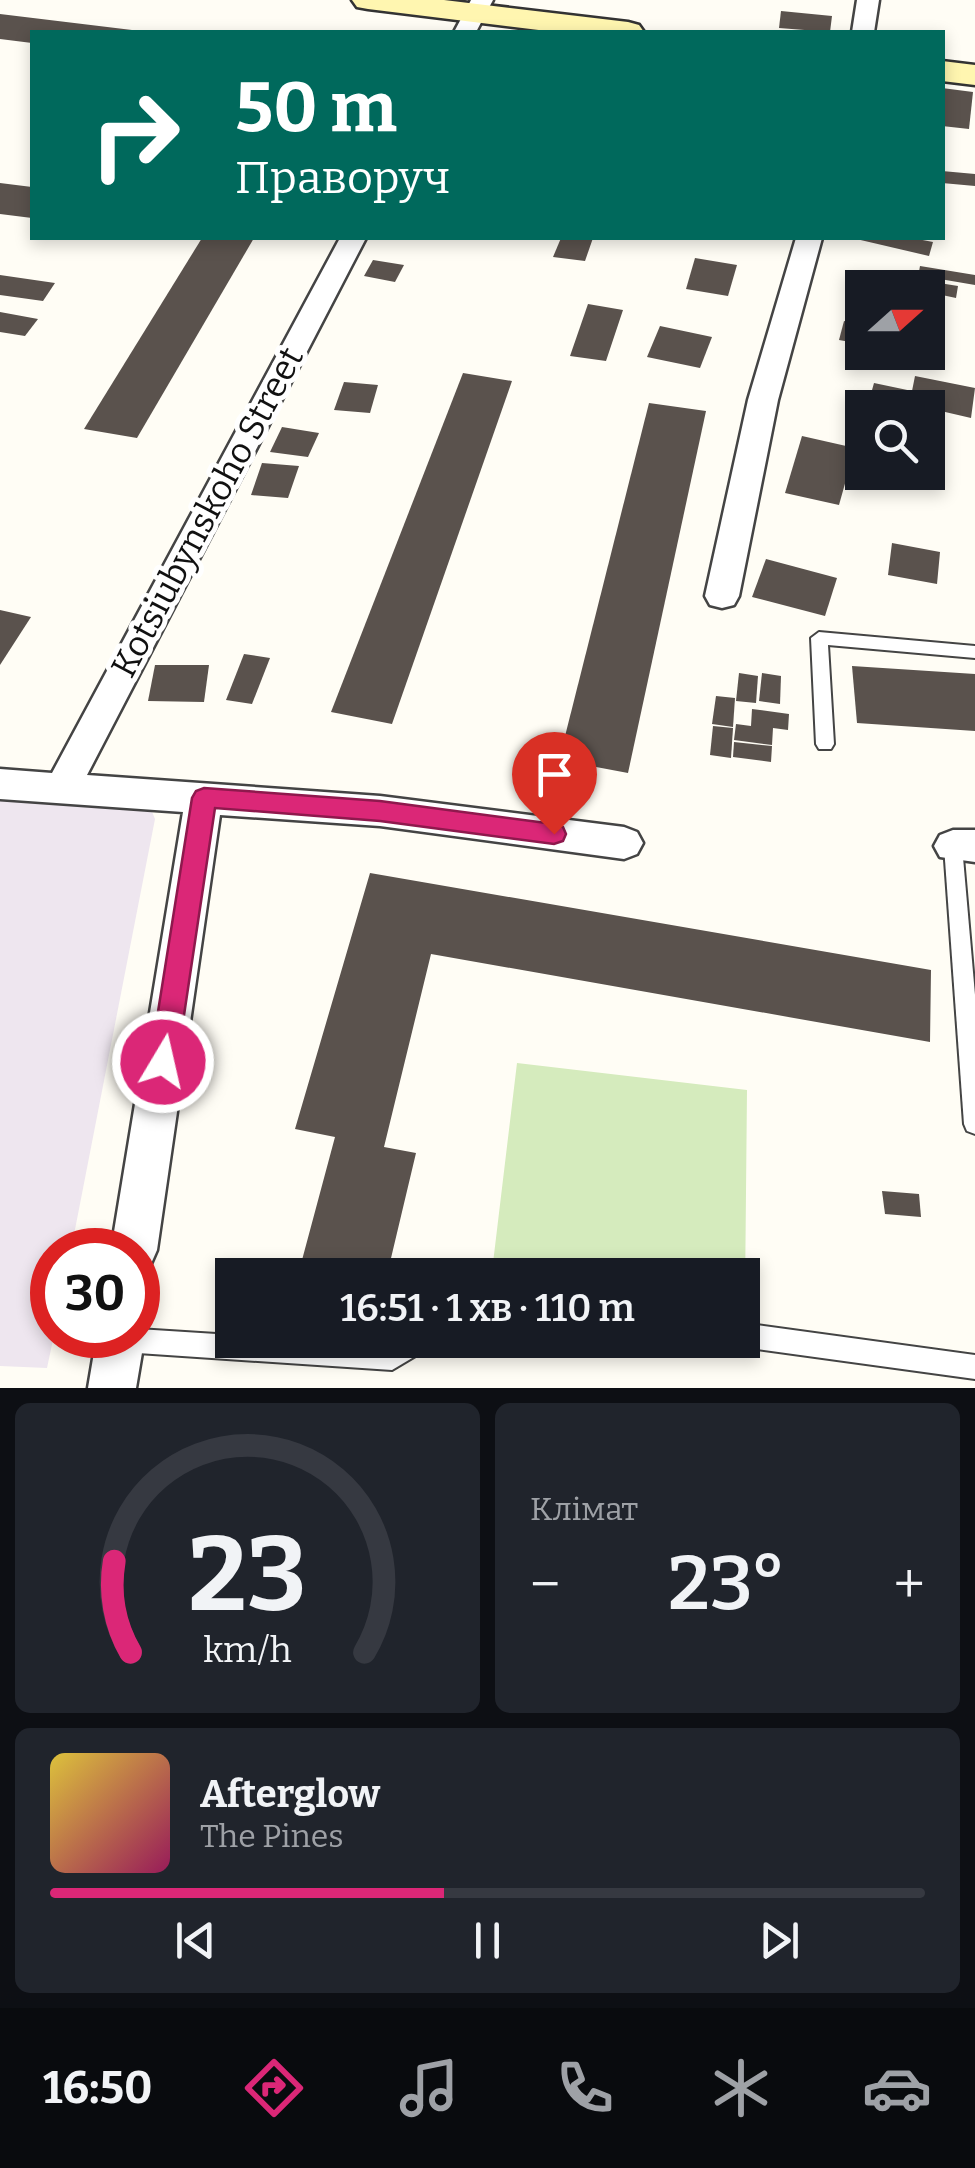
<!DOCTYPE html>
<html lang="uk">
<meta charset="utf-8">
<style>
:root{--surface:#171b24;--page:#20242c;--text:#f1f3f6;--muted:#9ea1a6;--line:#363941;--accent:#db2777}
body{margin:0;font-family:Bitter,serif;background:var(--page);color:var(--text);height:100vh;display:flex;flex-direction:column;font-size:38px;white-space:nowrap}
*{box-sizing:border-box;margin:0}
p{font-size:32px;color:var(--muted)}
.icon{flex:none;width:55px;height:55px;fill:none;stroke:currentColor;stroke-width:2;stroke-linecap:round;stroke-linejoin:round}
.map{position:relative;height:1388px;overflow:hidden}
.drawer{display:flex;flex-direction:column;gap:15px;padding:15px;background:#0d0f14;flex:1}
.drawer>*{flex:none}
.guide{position:absolute;left:30px;top:30px;width:915px;height:210px;border-radius:0px;box-shadow:0 5px 15px #0003;background:#00695c;color:#fff;overflow:hidden}
.needle{width:65px;rotate:69deg}
.tools{position:absolute;left:845px;top:270px;display:grid;gap:20px}
.tools a{display:grid;place-items:center;width:100px;height:100px;border-radius:0px;background:var(--surface);box-shadow:0 5px 15px #0003;font-size:50px}
.speed{position:absolute;left:30px;top:1228px;display:flex;gap:20px;font-size:50px;font-weight:700;text-align:center}
.speed>*{display:grid;place-content:center;width:130px;height:130px;border-radius:50%;background:var(--surface);box-shadow:0 5px 15px #0003;line-height:1}
.speed .limit{border:15px solid #d22;background:#fff;color:#111}
.pin{position:absolute;display:grid;place-items:center;width:85px;height:85px;color:#fff;margin:-102px -42px;border-radius:50% 50% 50% 0;rotate:-45deg;box-shadow:0 0 10px #0007}
.pin .icon{rotate:45deg}
.me{position:absolute;width:110px;margin:-55px;rotate:9deg;stroke-linejoin:round;filter:drop-shadow(0 0 8px #0008)}
.turn{display:flex;align-items:center;gap:35px;height:210px;padding:0 40px;font-size:45px}
.turn .icon{width:130px;height:130px;stroke-width:2.5}
.turn b{display:block;font-size:70px;line-height:85px}
.big{font-size:75px;font-weight:600;line-height:1.1}
.drawer .card{flex:1;display:flex;flex-direction:column;justify-content:center;gap:15px;min-width:0;padding:0 35px;border-radius:15px;background:var(--page)}
.drawer .dial{align-items:center;gap:0}
.dial svg{height:260px;overflow:visible;fill:none;stroke:var(--line);stroke-width:7;stroke-linecap:round;text-anchor:middle}
.dial text{fill:var(--text);stroke:none}
.song{display:flex;align-items:center;gap:30px}
.cover{width:120px;height:120px;border-radius:15px;background:linear-gradient(135deg,hsl(50 70% 55%),hsl(330 70% 35%))}
.played{height:10px;border-radius:5px;background:linear-gradient(90deg,var(--accent) 45%,var(--line) 45%)}
.keys{display:flex;justify-content:space-around;direction:ltr}
.heat{display:flex;justify-content:space-between;align-items:center;font-size:55px;direction:ltr}
.drawer .tiles{flex:1;display:grid;gap:15px;grid-template-columns:1fr 1fr}
.card:last-child{grid-column:span 2}
.trip{position:absolute;left:215px;top:1258px;width:545px;height:100px;border-radius:0px;background:var(--surface);box-shadow:0 5px 15px #0003;font-weight:600;line-height:100px;text-align:center}
.tabs{display:flex;height:160px;justify-content:space-around;align-items:center;background:#090b0e;color:var(--muted)}
.tabs .icon{width:70px;height:70px}
.tabs .selected{color:var(--accent)}
.tabs b{font-size:45px;color:var(--text)}
.map>svg:first-child{display:block}
.industrial{fill:#eee6ef}
.green{fill:#d5ebbd}
.building{fill:#5a524d}
.lines{fill:none;stroke-linecap:round;stroke-linejoin:round}
.lane-casing{stroke:#444;stroke-width:4}
.street-casing{stroke:#444;stroke-width:5}
.secondary-casing{stroke:#333;stroke-width:5}
.lane{fill:#fff;fill-rule:evenodd}
.street{fill:#fff;fill-rule:evenodd}
.secondary{fill:#fff6b0;fill-rule:evenodd}
.route{fill:#db2777;stroke:#8e194d;stroke-width:2.5}
.labels{text-anchor:middle;stroke-width:10;stroke-linejoin:round;paint-order:stroke}
.street-label{font-size:35px;fill:#111;stroke:#fff}
</style>
<div class="map">
<svg width="975" height="1388" viewBox="0 0 975 1388">
<rect width="100%" height="100%" fill="#fffdf5"/>
<path class="industrial" d="M 0,795 L 148,802 L 155,819 L 71,1250 L 52,1250 L 54,1335 L 47,1368 L 0,1366 Z"/>
<path class="green" d="M 517,1063 L 747,1090 L 745,1295 L 742,1275 L 590,1275 L 493,1263 Z"/>
<g class="building">
<path d="M 781,11 L 832,16 L 830,32 L 779,28 Z"/>
<path d="M 0,14 L 132,30 L 132,32 L 32,32 L 32,43 L 0,39 Z"/>
<path d="M 942,88 L 973,92 L 969,129 L 942,126 Z"/>
<path d="M 942,171 L 975,174 L 975,186 L 942,183 Z"/>
<path d="M 0,183 L 32,187 L 32,218 L 0,214 Z"/>
<path d="M 202,238 L 254,238 L 137,438 L 84,429 Z"/>
<path d="M 561,238 L 593,238 L 585,261 L 553,257 Z"/>
<path d="M 852,238 L 912,238 L 933,242 L 929,256 Z"/>
<path d="M 695,258 L 737,265 L 728,296 L 686,289 Z"/>
<path d="M 373,260 L 404,265 L 395,282 L 364,276 Z"/>
<path d="M 920,266 L 975,275 L 975,285 L 934,278 L 933,282 L 958,286 L 956,298 L 928,292 L 928,288 L 916,288 Z"/>
<path d="M 0,275 L 55,283 L 43,301 L 0,295 Z"/>
<path d="M 588,304 L 623,310 L 606,361 L 570,356 Z"/>
<path d="M 0,312 L 38,319 L 25,336 L 0,332 Z"/>
<path d="M 844,321 L 862,325 L 862,344 L 839,340 Z"/>
<path d="M 660,326 L 712,337 L 700,368 L 647,357 Z"/>
<path d="M 463,373 L 512,381 L 392,724 L 331,712 Z"/>
<path d="M 915,376 L 975,388 L 971,418 L 928,408 L 867,408 L 874,383 L 912,391 Z"/>
<path d="M 344,382 L 378,385 L 370,413 L 334,410 Z"/>
<path d="M 649,403 L 706,411 L 628,773 L 559,760 Z"/>
<path d="M 282,427 L 319,433 L 308,457 L 270,452 Z"/>
<path d="M 802,436 L 855,448 L 839,505 L 785,493 Z"/>
<path d="M 262,463 L 299,466 L 288,498 L 251,495 Z"/>
<path d="M 892,543 L 940,552 L 937,584 L 888,575 Z"/>
<path d="M 766,559 L 837,578 L 825,616 L 752,597 Z"/>
<path d="M 0,610 L 31,617 L 0,665 Z"/>
<path d="M 244,654 L 270,658 L 252,704 L 226,700 Z"/>
<path d="M 155,665 L 209,665 L 204,702 L 148,701 Z"/>
<path d="M 852,666 L 975,674 L 975,731 L 857,723 Z"/>
<path d="M 739,673 L 758,676 L 756,703 L 736,701 Z"/>
<path d="M 762,673 L 781,676 L 780,704 L 759,701 Z"/>
<path d="M 716,696 L 735,698 L 733,727 L 712,724 Z"/>
<path d="M 752,709 L 789,714 L 788,730 L 773,728 L 772,745 L 734,740 L 736,724 L 751,726 Z"/>
<path d="M 713,726 L 733,728 L 731,758 L 710,755 Z"/>
<path d="M 734,742 L 772,746 L 771,762 L 733,757 Z"/>
<path d="M 370,873 L 931,970 L 930,1042 L 431,954 L 384,1147 L 416,1153 L 387,1275 L 298,1275 L 335,1137 L 295,1129 Z"/>
<path d="M 882,1191 L 919,1194 L 921,1217 L 885,1214 Z"/>
</g>
<g class="lines">
<defs>
<g id="lane">
<path d="M 819,632 L 975,646 L 975,658 L 828,645 L 834,744 L 831,749 L 819,749 L 816,744 L 811,638 Z"/>
<path d="M 953,838 L 960,840 L 962,846 L 975,995 L 975,1134 L 967,1131 L 964,1124 L 944,846 L 946,840 Z"/>
<path d="M 742,1323 L 975,1355 L 975,1379 L 742,1347 L 732,1340 L 742,1340 Z"/>
<path d="M 138,1329 L 232,1335 L 232,1340 L 301,1340 L 389,1346 L 399,1340 L 433,1340 L 429,1348 L 392,1370 L 123,1352 L 115,1348 L 111,1340 L 113,1335 L 138,1335 Z"/>
</g>
<g id="street">
<path d="M 471,0 L 493,0 L 476,32 L 454,32 Z"/>
<path d="M 857,0 L 879,0 L 874,32 L 852,32 Z"/>
<path d="M 340,238 L 366,238 L 87,775 L 380,796 L 624,827 L 637,832 L 643,843 L 637,854 L 624,859 L 380,826 L 220,815 L 157,1250 L 150,1266 L 138,1271 L 138,1250 L 111,1250 L 183,812 L 0,799 L 0,769 L 52,773 Z"/>
<path d="M 796,238 L 822,238 L 778,400 L 739,596 L 734,605 L 722,608 L 710,605 L 705,596 L 748,400 Z"/>
<path d="M 953,830 L 975,830 L 975,862 L 940,857 L 934,846 L 940,835 Z"/>
<path d="M 138,1318 L 145,1335 L 136,1388 L 88,1388 L 97,1335 L 138,1335 Z"/>
</g>
<g id="secondary">
<path d="M 352,0 L 444,0 L 628,22 L 639,25 L 644,32 L 555,32 L 368,9 L 357,7 Z"/>
<path d="M 942,61 L 975,65 L 975,85 L 942,81 Z"/>
</g>
</defs>
<use href="#lane" class="lane-casing"/>
<use href="#street" class="street-casing"/>
<use href="#secondary" class="secondary-casing"/>
<use href="#lane" class="lane"/>
<use href="#street" class="street"/>
<use href="#secondary" class="secondary"/>
</g>
<path class="route" d="M 204,788 L 380,801 L 554,824 L 563,827 L 566,834 L 563,841 L 554,844 L 380,821 L 215,808 L 177,1062 L 173,1071 L 163,1074 L 154,1071 L 150,1062 L 192,798 L 196,791 Z"/>
<g class="labels">
<g class="street-label">
<text transform="translate(207 512) rotate(-62)" y="12">Kotsiubynskoho Street</text>
</g>
</g>
</svg>
<div class="tools">
<a><svg class="needle" viewBox="-14 -14 28 28"><path d="M0-13l5 13h-10z" fill="#e53935"/><path d="M0 13l5-13h-10z" fill="#9ea1a6"/></svg></a>
<a><svg class="icon" aria-label="search" viewBox="0 0 24 24"><circle cx="10" cy="10" r="6"/><path d="M15 15l6 6"/></svg></a>
</div>
<div class="speed"><div class="limit">30</div></div>
<div class="pin" style="left:554px;top:834px;background:#d93025"><svg class="icon" aria-label="arrive" viewBox="0 0 24 24"><path d="M6 21V4h12l-3 4 3 4H6"/></svg></div>
<svg class="me" style="left:163px;top:1062px" viewBox="-20 -20 40 40"><circle r="17" fill="#db2777" stroke="#fff" stroke-width="3"/><path d="M0-11L8 9 0 5-8 9z" fill="#fff"/></svg>
<div class="trip">16:51 · 1 хв · 110 m</div>
<div class="guide">
<div class="turn"><svg class="icon" aria-label="right" viewBox="0 0 24 24"><path d="M7 20v-9h11M14 6l5 5-5 5"/></svg><div><b>50 m</b>Праворуч</div></div>
</div>
</div>
<section class="drawer">
<div class="tiles">
<div class="card dial"><svg viewBox="0 0 100 80">
<path d="M14 69A42 42 0 1 1 86 69"/>
<path d="M14 69A42 42 0 0 1 9 41" stroke="#db2777"/>
<text x="50" y="56" font-size="32" font-weight="700">23</text>
<text x="50" y="72" font-size="11">km/h</text>
</svg></div>
<div class="card"><p>Клімат</p>
<div class="heat"><a>−</a><b class="big">23°</b><a>+</a></div>
</div>
<div class="card">
<div class="song"><i class="cover"></i><div><b>Afterglow</b><p>The Pines</p></div></div>
<div class="played"></div>
<div class="keys"><svg class="icon" aria-label="previous" viewBox="0 0 24 24"><path d="M18 5L8 12l10 7zM5 5v14"/></svg><svg class="icon" aria-label="pause" viewBox="0 0 24 24"><path d="M8 5v14M16 5v14"/></svg><svg class="icon" aria-label="next" viewBox="0 0 24 24"><path d="M6 5l10 7-10 7zM19 5v14"/></svg></div>
</div>
</div>
</section>
<nav class="tabs">
<b>16:50</b>
<svg class="icon selected" aria-label="directions" viewBox="0 0 24 24"><path d="M12 3l9 9-9 9-9-9zM9 14v-3h6M13 9l2 2-2 2"/></svg>
<svg class="icon" aria-label="music" viewBox="0 0 24 24"><path d="M9 18V5l10-2v13"/><circle cx="6" cy="18" r="3"/><circle cx="16" cy="16" r="3"/></svg>
<svg class="icon" aria-label="phone" viewBox="0 0 24 24"><path d="M5 4h4l2 5-3 2q2 4 5 5l2-3 5 2v4C11 20 4 13 5 4z"/></svg>
<svg class="icon" aria-label="climate" viewBox="0 0 24 24"><path d="M12 3v18M4 7l16 10M4 17L20 7"/></svg>
<svg class="icon" aria-label="car" viewBox="0 0 24 24"><path d="M5 17H2v-5l4-1 3-4h7l3 4 3 1v5h-3M9 17h6M6 11h13"/><circle cx="7" cy="17" r="2"/><circle cx="17" cy="17" r="2"/></svg>
</nav>
